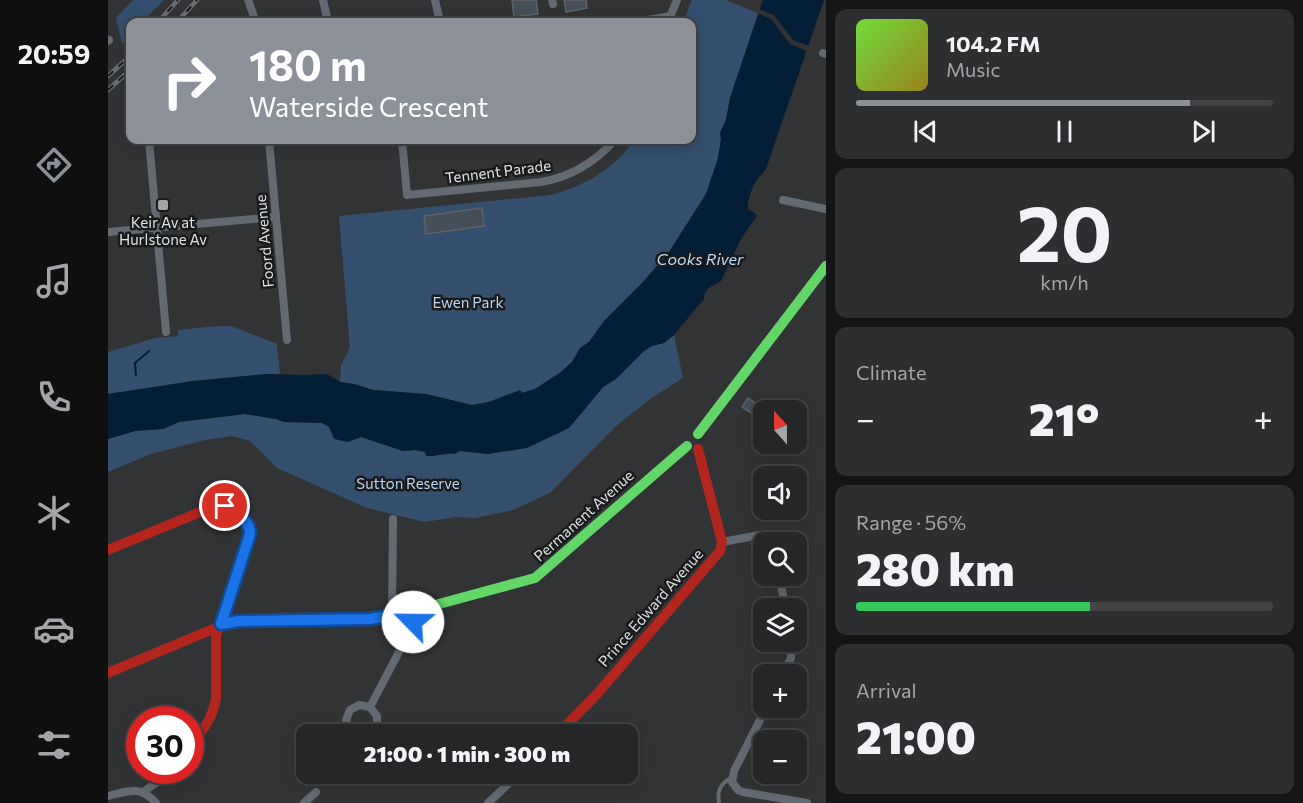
<!DOCTYPE html>
<meta charset="utf-8">
<style>
:root{--surface:#252628;--page:#2d2e30;--text:#f1f3f6;--muted:#a3a5a8;--line:#424345;--accent:#8c9099}
body{margin:0;font-family:Commissioner,sans-serif;background:var(--page);color:var(--text);height:100vh;display:flex;flex-direction:column;font-size:22px;white-space:nowrap}
*{box-sizing:border-box;margin:0}
p{font-size:20px;color:var(--muted)}
.icon{flex:none;width:33px;height:33px;fill:none;stroke:currentColor;stroke-width:2;stroke-linecap:round;stroke-linejoin:round}
.map{position:relative;flex:1;overflow:hidden}
.drawer{display:flex;flex-direction:column;gap:9px;padding:9px;background:#141516;width:477px}
.drawer>*{flex:none}
.hud{position:absolute;left:18px;top:18px;width:570px;height:126px;border-radius:12px;box-shadow:0 3px 15px #0003,0 0 0 2px var(--line);background:#8c9099;color:#fff;overflow:hidden}
.needle{width:39px;rotate:339deg}
.tools{position:absolute;left:645px;top:400px;display:grid;gap:12px}
.tools a{display:grid;place-items:center;width:54px;height:54px;border-radius:12px;background:var(--surface);box-shadow:0 3px 15px #0003,0 0 0 2px var(--line);font-size:30px}
.speed{position:absolute;left:18px;top:706px;display:flex;gap:12px;font-size:30px;font-weight:700;text-align:center}
.speed>*{display:grid;place-content:center;width:78px;height:78px;border-radius:50%;background:var(--surface);box-shadow:0 3px 15px #0003,0 0 0 2px var(--line);line-height:1}
.speed .limit{border:9px solid #d22;background:#fff;color:#111}
.pin{position:absolute;display:grid;place-items:center;width:51px;height:51px;color:#fff;margin:-26px;border:3px solid #fff;border-radius:50%;box-shadow:0 2px 6px #0007}
.me{position:absolute;width:66px;margin:-33px;rotate:293deg;stroke-linejoin:round;filter:drop-shadow(0 0 4px #0008)}
.turn{display:flex;align-items:center;gap:21px;height:126px;padding:0 24px;font-size:27px}
.turn .icon{width:78px;height:78px;stroke-width:2.5}
.turn b{display:block;font-size:42px;line-height:51px}
.big{font-size:45px;font-weight:800;line-height:1.1}
.drawer .widget{flex:1;display:flex;flex-direction:column;justify-content:center;gap:9px;min-width:0;padding:0 21px;border-radius:12px;background:var(--page)}
.drawer .dial{align-items:center;gap:0}
.dial b{font-size:78px;line-height:1}
.song{display:flex;align-items:center;gap:18px}
.cover{width:72px;height:72px;border-radius:9px;background:linear-gradient(135deg,hsl(100 70% 55%),hsl(50 70% 35%))}
.played{height:6px;border-radius:3px;background:linear-gradient(90deg,var(--accent) 80%,var(--line) 80%)}
.keys{display:flex;justify-content:space-around;direction:ltr}
.heat{display:flex;justify-content:space-between;align-items:center;font-size:33px;direction:ltr}
.charge{height:9px;border-radius:4px;background:linear-gradient(90deg,#34c759 56%,var(--line) 0)}
.trip{position:absolute;left:188px;top:724px;width:342px;height:60px;border-radius:12px;background:var(--surface);box-shadow:0 3px 15px #0003,0 0 0 2px var(--line);font-weight:800;line-height:60px;text-align:center}
main{display:flex;flex:1;min-height:0}
.tabs{display:flex;flex-direction:column;width:108px;justify-content:space-around;align-items:center;background:#0f0f10;color:var(--muted)}
.tabs .icon{width:42px;height:42px}
.tabs .on{color:var(--accent)}
.tabs b{font-size:27px;color:var(--text)}
.map>svg:first-child{display:block}
.green{fill:#34506e}
.water{fill:#041e37}
.pier{fill:#313335}
.lines{fill:none;stroke-linecap:round;stroke-linejoin:round}
.stream{stroke:#041e37;stroke-width:2}
.building{fill:#444f59;stroke:#616264;stroke-width:1.5}
.lane{stroke:#636a71;stroke-width:4}
.street{stroke:#636a71;stroke-width:8}
.fast{stroke:#63d668;stroke-width:10}
.jam{stroke:#b3261e;stroke-width:10}
.rail-casing{stroke:#6b6f73;stroke-width:4.5}
.rail{stroke:#191a1c;stroke-width:2;stroke-dasharray:7;stroke-linecap:butt}
.route-casing{stroke:#114b97;stroke-width:15}
.route{stroke:#1a73e8;stroke-width:10}
.poi-dot{fill:#a2a4a6;stroke:#191a1c;stroke-width:2}
.labels{text-anchor:middle;stroke-width:5;stroke-linejoin:round;paint-order:stroke}
.street-label{font-size:15px;fill:#dfe1e3;stroke:#191a1c}
.poi-label{font-size:15px;fill:#dfe1e3;stroke:#191a1c}
.park-label{font-size:15px;fill:#b7d5f4;stroke:#191a1c}
.water-label{font-size:16px;font-style:italic;fill:#bcdaf9;stroke:#191a1c}
</style>
<main>
<nav class="tabs">
<b>20:59</b>
<svg class="icon on" aria-label="directions" viewBox="0 0 24 24"><path d="M12 3l9 9-9 9-9-9zM9 14v-3h6M13 9l2 2-2 2"/></svg>
<svg class="icon" aria-label="music" viewBox="0 0 24 24"><path d="M9 18V5l10-2v13"/><circle cx="6" cy="18" r="3"/><circle cx="16" cy="16" r="3"/></svg>
<svg class="icon" aria-label="phone" viewBox="0 0 24 24"><path d="M5 4h4l2 5-3 2q2 4 5 5l2-3 5 2v4C11 20 4 13 5 4z"/></svg>
<svg class="icon" aria-label="climate" viewBox="0 0 24 24"><path d="M12 3v18M4 7l16 10M4 17L20 7"/></svg>
<svg class="icon" aria-label="car" viewBox="0 0 24 24"><path d="M5 17H2v-5l4-1 3-4h7l3 4 3 1v5h-3M9 17h6M6 11h13"/><circle cx="7" cy="17" r="2"/><circle cx="17" cy="17" r="2"/></svg>
<svg class="icon" aria-label="filters" viewBox="0 0 24 24"><path d="M4 7h16M4 17h16"/><circle cx="9" cy="7" r="2"/><circle cx="15" cy="17" r="2"/></svg>
</nav>
<div class="map">
<svg width="718" height="803" viewBox="0 0 718 803">
<rect width="100%" height="100%" fill="#313335"/>
<g class="green">
<path d="M 25,0 L 56,0 L 34,22 L 22,22 L 22,35 L 14,44 L 8,18 Z"/>
<path d="M 584,0 L 618,0 L 650,13 L 622,98 L 618,120 L 612,133 L 613,139 L 610,158 L 598,194 L 561,252 L 535,282 L 496,321 L 481,342 L 472,348 L 464,362 L 453,372 L 427,389 L 414,393 L 412,390 L 381,402 L 364,405 L 318,394 L 265,390 L 246,384 L 232,382 L 233,365 L 242,348 L 231,216 L 443,195 C 476,186 507,169 526,140 L 584,140 L 584,22 L 575,22 Z"/>
<path d="M 109,326 L 123,326 L 169,344 L 172,375 L 160,374 L 85,381 L 0,394 L 0,352 L 47,338 L 70,336 L 70,330 Z"/>
<path d="M 566,335 L 575,378 L 542,399 L 507,427 L 442,493 L 405,510 L 367,518 L 348,517 L 317,522 L 259,508 L 169,468 L 142,441 L 124,436 L 97,440 L 43,454 L 0,472 L 0,439 L 27,431 L 55,429 L 71,422 L 137,414 L 168,419 L 176,422 L 214,423 L 221,427 L 225,435 L 247,438 L 253,437 L 295,451 L 307,450 L 335,455 L 352,451 L 380,454 L 406,450 L 451,433 L 470,418 L 495,387 L 508,379 L 536,351 L 544,346 L 556,343 Z"/>
</g>
<path class="water" d="M 655,0 L 716,0 L 659,166 C 657,172 655,172 651,177 C 645,184 639,200 640,209 L 647,213 L 649,216 L 634,237 L 613,281 C 604,286 596,288 596,299 L 566,335 L 556,343 L 544,346 L 536,351 L 508,379 L 495,387 L 461,428 L 419,448 L 380,454 L 352,451 L 347,454 C 338,452 328,457 318,456 L 317,452 L 307,450 L 295,451 L 253,437 L 240,442 L 226,439 L 221,427 L 214,423 L 176,422 L 168,419 L 137,414 L 71,422 L 55,429 L 27,431 L 0,439 L 0,394 L 85,381 L 160,374 L 198,375 L 213,374 L 219,374 L 232,382 L 246,384 L 265,390 L 318,394 L 364,405 L 381,402 L 412,390 L 414,393 L 427,389 L 453,372 L 464,362 L 472,348 L 481,342 L 496,321 L 535,282 L 561,252 L 598,194 L 610,158 L 613,139 L 612,133 L 618,120 L 622,98 Z"/>
<path class="pier" d="M 649,8 L 666,15 L 685,40 L 703,47 L 701,52 L 682,44 L 663,19 L 647,12 Z"/>
<g class="lines">
<path class="stream" d="M 28,375 L 27,363 L 41,351"/>
</g>
<g class="building">
<path d="M 404,0 L 428,0 L 430,14 L 406,17 Z"/>
<path d="M 456,0 L 478,0 L 479,8 L 458,12 Z"/>
<path d="M 374,208 L 376,226 L 318,234 L 316,216 Z"/>
<path d="M 640,398 L 656,409 L 656,421 L 634,407 Z"/>
</g>
<g class="lines">
<path class="lane" d="M 611,803 C 609,791 612,784 623,778"/>
<g class="street">
<path d="M 140,0 L 148,22"/>
<path d="M 215,0 L 220,22"/>
<path d="M 327,0 L 332,22"/>
<path d="M 444,0 L 445,4"/>
<path d="M 528,22 L 563,16"/>
<path d="M 560,22 L 569,0"/>
<path d="M 0,41 L 1,40"/>
<path d="M 715,53 L 718,54"/>
<path d="M 41,140 L 58,332"/>
<path d="M 161,140 L 179,340"/>
<path d="M 294,140 L 299,195 L 433,182 C 463,177 487,162 507,140"/>
<path d="M 675,200 L 718,209"/>
<path d="M 0,232 L 168,217"/>
<path d="M 614,542 L 652,535 L 658,536 L 663,543"/>
<path d="M 671,576 L 678,609"/>
<path d="M 284,617 L 285,519"/>
<path d="M 674,675 L 683,658 L 684,642"/>
<path d="M 262,707 L 302,631 L 309,611"/>
<path d="M 658,708 L 626,771 L 624,782 L 630,790 L 635,792 L 699,803"/>
<path d="M 248,735 L 242,731 L 238,720 L 242,710 L 251,705 L 262,707 L 269,716 L 269,726 L 259,735"/>
<path d="M 35,792 L 57,777 L 62,771"/>
<path d="M 0,796 C 21,791 32,785 48,803"/>
<path d="M 196,803 L 208,792"/>
<path d="M 380,803 L 411,774"/>
</g>
<g class="fast">
<path d="M 590,434 L 718,266"/>
<path d="M 305,611 L 427,578 L 579,446"/>
</g>
<g class="jam">
<path d="M 0,550 L 107,506 C 123,508 139,517 142,534 L 116,618 L 108,634 L 108,698 C 104,720 96,729 82,745"/>
<path d="M 0,673 L 122,622 L 262,619 L 284,617 L 305,611"/>
<path d="M 449,735 L 489,694 L 612,551 L 614,542 L 590,449"/>
</g>
<defs>
<g id="rail">
<path d="M 50,22 L 70,0"/>
<path d="M 69,22 L 89,0"/>
<path d="M 0,76 L 22,56"/>
<path d="M 0,90 L 22,70"/>
</g>
</defs>
<use href="#rail" class="rail-casing"/>
<use href="#rail" class="rail"/>
</g>
<g class="lines">
<defs>
<path id="route" d="M 117,506 C 128,514 142,519 142,534 L 113,624 L 131,621 L 262,619 L 309,611 L 305,622"/>
</defs>
<use href="#route" class="route-casing"/>
<use href="#route" class="route"/>
</g>
<rect class="poi-dot" x="49" y="199" width="12" height="12" rx="3"/>
<g class="labels">
<g class="street-label">
<text transform="translate(390 172) rotate(-7)" y="5">Tennent Parade</text>
<text transform="translate(157 241) rotate(-95)" y="5">Foord Avenue</text>
<text transform="translate(476 516) rotate(-42)" y="5">Permanent Avenue</text>
<text transform="translate(543 608) rotate(-49)" y="5">Prince Edward Avenue</text>
</g>
<g class="poi-label">
<text x="55" y="228">Keir Av at<tspan x="55" dy="17">Hurlstone Av</tspan></text>
</g>
<g class="park-label">
<text x="360" y="308">Ewen Park</text>
<text x="300" y="489">Sutton Reserve</text>
</g>
<g class="water-label">
<text x="592" y="265">Cooks River</text>
</g>
</g>
</svg>
<div class="tools">
<a><svg class="needle" viewBox="-14 -14 28 28"><path d="M0-13l5 13h-10z" fill="#e53935"/><path d="M0 13l5-13h-10z" fill="#a3a5a8"/></svg></a>
<a><svg class="icon" aria-label="sound" viewBox="0 0 24 24"><path d="M4 9h4l5-4v14l-5-4H4zM17 9q2 3 0 6"/></svg></a>
<a><svg class="icon" aria-label="search" viewBox="0 0 24 24"><circle cx="10" cy="10" r="6"/><path d="M15 15l6 6"/></svg></a>
<a><svg class="icon" aria-label="layers" viewBox="0 0 24 24"><path d="M12 4l9 5-9 5-9-5zM3 14l9 5 9-5"/></svg></a>
<a>+</a>
<a>−</a>
</div>
<div class="speed"><div class="limit">30</div></div>
<div class="pin" style="left:117px;top:506px;background:#d93025"><svg class="icon" aria-label="arrive" viewBox="0 0 24 24"><path d="M6 21V4h12l-3 4 3 4H6"/></svg></div>
<svg class="me" style="left:305px;top:622px" viewBox="-20 -20 40 40"><circle r="19" fill="#fff"/><path d="M0-13L10 11 0 6-10 11z" fill="#1a73e8"/></svg>
<div class="trip">21:00 · 1 min · 300 m</div>
<div class="hud">
<div class="turn"><svg class="icon" aria-label="right" viewBox="0 0 24 24"><path d="M7 20v-9h11M14 6l5 5-5 5"/></svg><div><b>180 m</b>Waterside Crescent</div></div>
</div>
</div>
<section class="drawer">
<div class="widget">
<div class="song"><i class="cover"></i><div><b>104.2 FM</b><p>Music</p></div></div>
<div class="played"></div>
<div class="keys"><svg class="icon" aria-label="previous" viewBox="0 0 24 24"><path d="M18 5L8 12l10 7zM5 5v14"/></svg><svg class="icon" aria-label="pause" viewBox="0 0 24 24"><path d="M8 5v14M16 5v14"/></svg><svg class="icon" aria-label="next" viewBox="0 0 24 24"><path d="M6 5l10 7-10 7zM19 5v14"/></svg></div>
</div>
<div class="widget dial"><b>20</b><p>km/h</p></div>
<div class="widget"><p>Climate</p>
<div class="heat"><a>−</a><b class="big">21°</b><a>+</a></div>
</div>
<div class="widget"><p>Range · 56%</p><b class="big">280 km</b><div class="charge"></div></div>
<div class="widget"><p>Arrival</p><b class="big">21:00</b></div>
</section>
</main>
